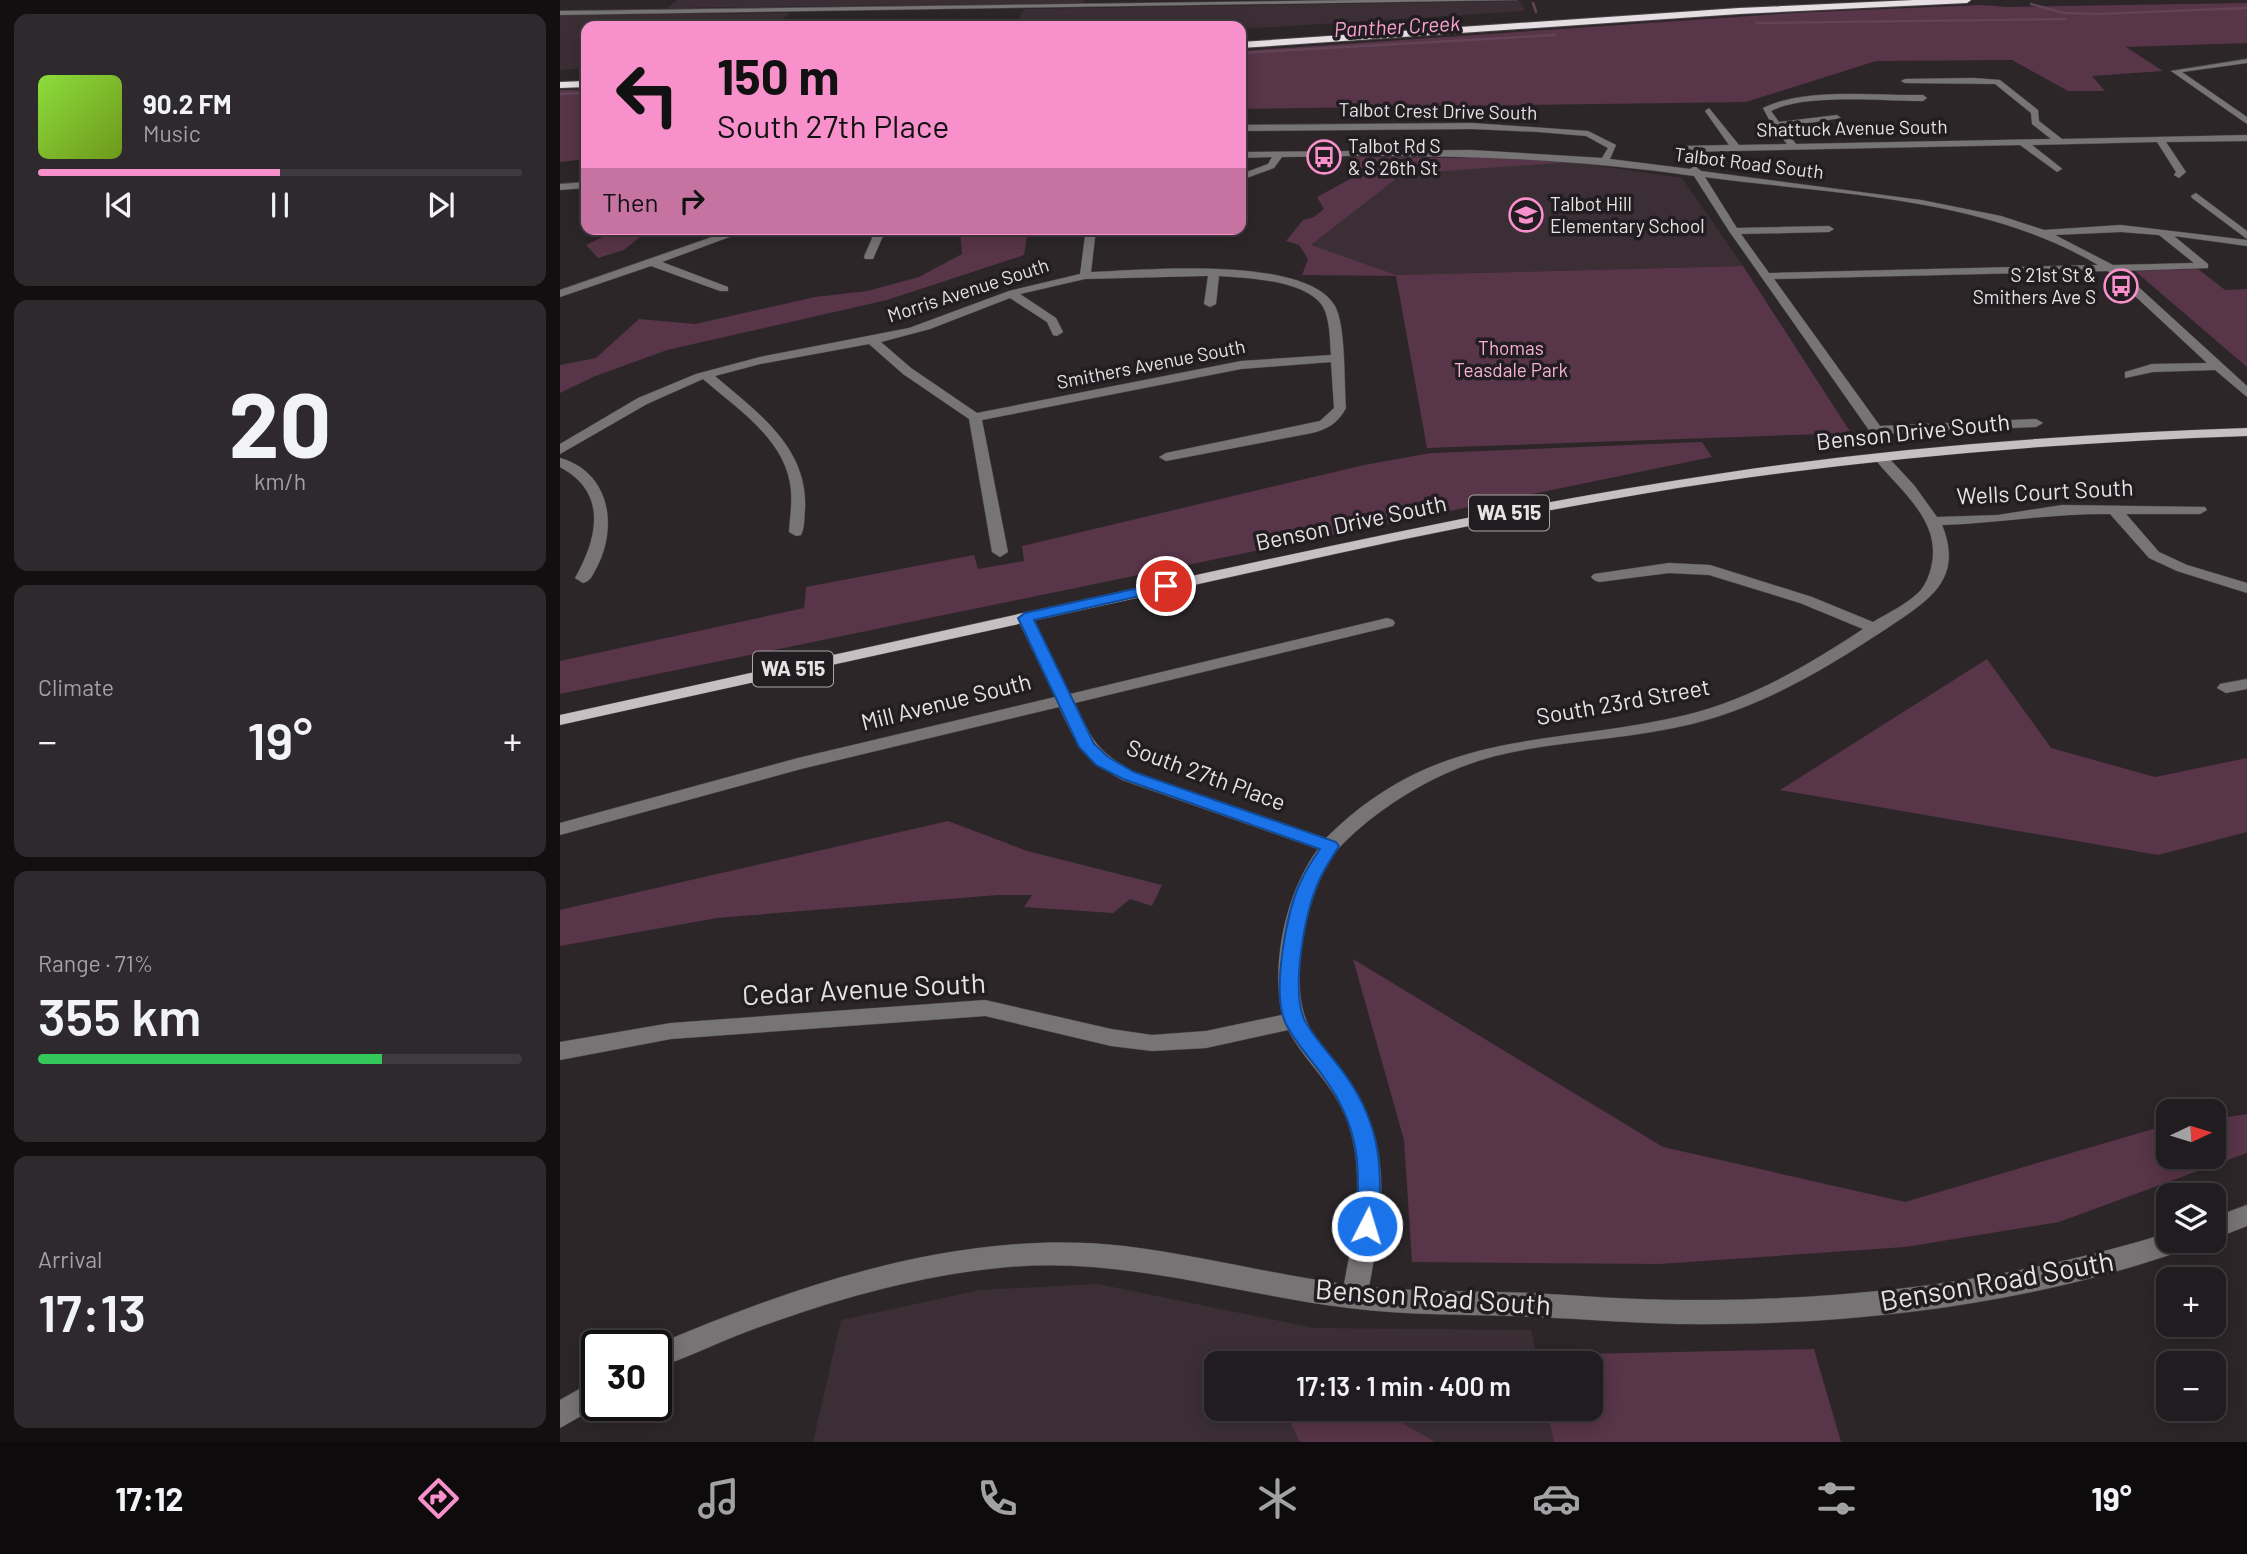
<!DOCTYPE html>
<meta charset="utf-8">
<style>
:root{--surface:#211c1f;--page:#2d292c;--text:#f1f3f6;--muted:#a2a1a4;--line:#3e3a3d;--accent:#f890cb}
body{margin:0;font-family:Barlow,sans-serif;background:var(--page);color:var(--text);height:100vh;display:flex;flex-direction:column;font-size:26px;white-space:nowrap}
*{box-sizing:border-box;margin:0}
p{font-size:23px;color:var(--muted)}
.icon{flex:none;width:38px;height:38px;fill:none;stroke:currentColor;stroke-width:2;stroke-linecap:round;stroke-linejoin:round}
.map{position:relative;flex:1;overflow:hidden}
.side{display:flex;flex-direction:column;gap:14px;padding:14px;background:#120f11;width:560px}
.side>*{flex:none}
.top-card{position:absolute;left:21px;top:21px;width:665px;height:214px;border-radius:14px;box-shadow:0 4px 18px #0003,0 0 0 2px var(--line);background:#f890cb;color:#111;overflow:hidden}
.needle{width:46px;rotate:86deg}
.tools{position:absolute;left:1596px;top:1099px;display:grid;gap:14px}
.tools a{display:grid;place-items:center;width:70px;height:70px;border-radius:14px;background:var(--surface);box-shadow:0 4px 18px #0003,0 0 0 2px var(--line);font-size:35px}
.speed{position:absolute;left:21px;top:1330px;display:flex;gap:14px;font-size:35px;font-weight:700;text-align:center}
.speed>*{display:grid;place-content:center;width:91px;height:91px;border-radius:50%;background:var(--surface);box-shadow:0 4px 18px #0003,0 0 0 2px var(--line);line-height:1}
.speed .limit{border:4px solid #111;border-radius:10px;background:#fff;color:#111}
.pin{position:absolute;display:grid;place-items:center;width:60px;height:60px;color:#fff;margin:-30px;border:4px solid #fff;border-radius:50%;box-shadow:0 2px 7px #0007}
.me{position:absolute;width:77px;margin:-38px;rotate:5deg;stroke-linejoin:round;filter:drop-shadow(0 0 5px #0008)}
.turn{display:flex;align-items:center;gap:24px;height:147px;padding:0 21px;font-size:32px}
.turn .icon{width:91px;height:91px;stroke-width:2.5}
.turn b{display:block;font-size:49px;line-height:60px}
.then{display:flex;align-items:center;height:66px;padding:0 21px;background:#0003;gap:14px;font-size:26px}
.big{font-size:52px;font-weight:600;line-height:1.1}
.side .card{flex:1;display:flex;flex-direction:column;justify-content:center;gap:10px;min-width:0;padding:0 24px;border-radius:14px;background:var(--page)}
.side .dial{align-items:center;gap:0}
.dial b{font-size:91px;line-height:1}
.song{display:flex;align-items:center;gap:21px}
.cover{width:84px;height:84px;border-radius:10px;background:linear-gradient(135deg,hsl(90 70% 55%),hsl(80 70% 35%))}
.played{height:7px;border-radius:4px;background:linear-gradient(90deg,var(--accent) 50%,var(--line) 50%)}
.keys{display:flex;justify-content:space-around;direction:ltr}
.heat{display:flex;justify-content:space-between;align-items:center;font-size:38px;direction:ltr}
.charge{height:10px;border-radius:5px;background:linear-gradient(90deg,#34c759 71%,var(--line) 0)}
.trip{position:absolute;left:644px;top:1351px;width:399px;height:70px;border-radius:14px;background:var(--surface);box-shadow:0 4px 18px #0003,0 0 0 2px var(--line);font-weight:600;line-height:70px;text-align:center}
.dock{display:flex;height:112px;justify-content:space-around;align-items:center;background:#0d0b0c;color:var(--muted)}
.dock .icon{width:49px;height:49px}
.dock .on{color:var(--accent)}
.dock b{font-size:32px;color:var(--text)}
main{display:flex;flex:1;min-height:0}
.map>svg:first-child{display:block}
.built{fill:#3b2f35}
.green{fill:#583548}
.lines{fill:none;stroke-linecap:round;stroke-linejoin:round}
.stream{stroke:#634457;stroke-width:2.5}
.minor-casing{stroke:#4a4447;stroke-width:1}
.major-casing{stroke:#4a4447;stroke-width:1}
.highway-casing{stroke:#4a4447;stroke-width:2}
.minor{fill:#777475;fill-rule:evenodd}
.major{fill:#c7c0c3;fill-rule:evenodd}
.highway{fill:#e6dee2;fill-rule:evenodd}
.route{fill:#1a73e8;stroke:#114b97;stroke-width:2}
.labels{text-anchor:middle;stroke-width:7;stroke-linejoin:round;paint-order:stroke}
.far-street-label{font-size:19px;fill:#e7e2e4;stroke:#221d20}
.far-poi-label{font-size:19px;fill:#e7e2e4;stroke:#221d20;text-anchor:start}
.far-park-label{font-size:19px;fill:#f7b1d7;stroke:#221d20}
.far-water-label{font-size:21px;font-style:italic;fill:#f7a1d1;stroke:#221d20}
.shield{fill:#221d20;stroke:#aca7a9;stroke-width:2}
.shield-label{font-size:21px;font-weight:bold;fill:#e7e2e4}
.street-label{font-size:23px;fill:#e7e2e4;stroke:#221d20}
.near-street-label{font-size:28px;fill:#e7e2e4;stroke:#221d20}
</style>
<main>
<section class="side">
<div class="card">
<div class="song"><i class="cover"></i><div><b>90.2 FM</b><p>Music</p></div></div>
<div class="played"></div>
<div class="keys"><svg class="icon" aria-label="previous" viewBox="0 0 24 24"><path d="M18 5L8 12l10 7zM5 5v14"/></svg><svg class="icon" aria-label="pause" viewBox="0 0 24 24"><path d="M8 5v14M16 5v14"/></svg><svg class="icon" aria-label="next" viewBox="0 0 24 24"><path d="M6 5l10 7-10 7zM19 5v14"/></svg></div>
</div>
<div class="card dial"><b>20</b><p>km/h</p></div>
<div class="card"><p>Climate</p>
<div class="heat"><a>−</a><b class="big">19°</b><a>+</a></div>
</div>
<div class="card"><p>Range · 71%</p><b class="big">355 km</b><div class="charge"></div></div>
<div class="card"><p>Arrival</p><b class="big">17:13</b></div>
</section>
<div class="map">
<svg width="1687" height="1442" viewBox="0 0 1687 1442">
<rect width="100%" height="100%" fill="#2c2629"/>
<g class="built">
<path d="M 117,0 L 524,0 L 523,3 L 107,8 Z"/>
<path d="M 960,1 L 965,11 L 681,29 L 681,26 L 455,26 L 464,9 Z"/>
<path d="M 229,13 L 216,26 L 26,26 L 26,68 L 0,70 L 0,15 Z"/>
<path d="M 1013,162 L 1122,178 L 1183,266 L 836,275 L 742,250 L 835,173 Z"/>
<path d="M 538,1284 L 754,1328 L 971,1330 L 978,1363 L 656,1363 L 656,1409 L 987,1409 L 994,1442 L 253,1442 L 281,1320 L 420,1290 Z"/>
</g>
<g class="green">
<path d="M 1687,3 L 1687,43 L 1566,47 L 1603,71 L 1532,76 L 1545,91 L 1508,91 L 1452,60 L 1316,61 L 1186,102 L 681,109 L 681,51 L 1233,13 L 1421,5 L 1448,7 Z"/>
<path d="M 0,90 L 26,90 L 26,159 L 0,162 Z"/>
<path d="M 791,157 L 943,158 L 1013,162 L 842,174 L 751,245 L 836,275 L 1183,266 L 1291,433 L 867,448 L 836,276 L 742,275 L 748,259 L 739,245 L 726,241 L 743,220 L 754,217 L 764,209 L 757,197 L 792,178 Z"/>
<path d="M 49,229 L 95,229 L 85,233 L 64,250 L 38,258 L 26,245 L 49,234 Z"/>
<path d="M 400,229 L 468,229 L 464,255 L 327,300 L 107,350 L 33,377 L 0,393 L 0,365 L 36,358 L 79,319 L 135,324 L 255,297 L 307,291 L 359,277 L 402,254 Z"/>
<path d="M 1638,269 L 1665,290 L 1687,289 L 1687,367 L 1575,271 Z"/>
<path d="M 1142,442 L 1152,457 L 0,694 L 0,661 L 244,608 L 246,587 L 414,555 L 418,569 L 464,561 L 462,546 L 804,465 L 871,453 Z"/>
<path d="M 1427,659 L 1491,748 L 1595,777 L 1687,758 L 1687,832 L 1598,855 L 1220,790 Z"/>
<path d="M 388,821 L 467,851 L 602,885 L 592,906 L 570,899 L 553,913 L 464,907 L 472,895 L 438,895 L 157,918 L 0,946 L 0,910 Z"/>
<path d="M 793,959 L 1103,1147 L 1345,1202 L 1603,1126 L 1608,1125 L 1608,1157 L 1654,1157 L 1654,1119 L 1687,1114 L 1687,1153 L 1499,1222 L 1345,1247 L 1099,1264 L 852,1262 L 844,1140 Z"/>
<path d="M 1254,1349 L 1281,1442 L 994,1442 L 987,1409 L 1031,1409 L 1031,1363 L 978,1363 L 977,1355 Z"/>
<path d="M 740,1409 L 818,1409 L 875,1442 L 740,1442 L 731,1424 Z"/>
</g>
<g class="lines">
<g class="stream">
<path d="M 973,3 L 976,12"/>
<path d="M 1471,4 L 1504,13 L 1538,14 L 1687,8"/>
<path d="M 1196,23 L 1505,19"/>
<path d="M 681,53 L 995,35"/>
<path d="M 0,94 L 26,93"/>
</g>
<defs>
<g id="minor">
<path d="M 797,0 L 958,0 L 0,15 L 0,11 Z"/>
<path d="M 1687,59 L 1687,63 L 1622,72 L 1687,117 L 1687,124 L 1611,71 Z"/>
<path d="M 1414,78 L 1440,80 L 1478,110 L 1479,121 L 1502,139 L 1687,135 L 1687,141 L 1606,142 L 1626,172 L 1619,178 L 1614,175 L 1616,172 L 1597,142 L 1472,145 L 1500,167 L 1502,169 L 1497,172 L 1460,145 L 1122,152 L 1117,149 L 1122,146 L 1169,145 L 1145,111 L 1149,108 L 1179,145 L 1227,144 L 1212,125 L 1203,108 C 1245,87 1316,96 1363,95 L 1367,98 L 1363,101 C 1323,101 1245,93 1211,111 L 1219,122 L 1277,115 L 1281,118 L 1223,127 L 1236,144 L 1491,139 L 1472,124 L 1471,113 L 1435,84 L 1345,83 L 1341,81 L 1345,79 Z"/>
<path d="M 912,123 L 1028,131 L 1056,145 L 1050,159 L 1130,169 L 1135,166 L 1141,171 L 1361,200 L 1441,216 L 1484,230 L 1561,225 L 1687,240 L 1687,246 L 1614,236 L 1648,264 L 1648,268 L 1561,271 L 1687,386 L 1687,397 L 1655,370 L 1593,372 L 1565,378 L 1565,372 L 1592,364 L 1647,363 L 1548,271 L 1214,279 L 1320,426 L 1476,419 L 1483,423 L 1476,427 L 1316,434 L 1311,433 L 1169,231 L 1134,176 C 994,156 864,154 722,157 L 714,168 L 681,180 L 681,174 L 708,164 L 712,157 L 681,158 L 681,152 L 911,150 L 1042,158 L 1048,148 L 1026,136 L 979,132 L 912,129 L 681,131 L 681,125 ZM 1145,177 C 1277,195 1421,196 1538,265 L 1209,273 L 1181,234 L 1269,232 L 1274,229 L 1269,226 L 1177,228 ZM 1561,232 L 1599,235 L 1634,263 L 1553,265 L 1495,235 Z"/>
<path d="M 26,182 L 26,188 L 0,190 L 0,184 Z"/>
<path d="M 1636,193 L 1687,231 L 1687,239 L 1632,198 L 1631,196 Z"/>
<path d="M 175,229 L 191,229 L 102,262 L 168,287 L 168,291 L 160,291 L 91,266 L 0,297 L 0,290 Z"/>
<path d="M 316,229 L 326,229 L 313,259 L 305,259 L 304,257 Z"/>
<path d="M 526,229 L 536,229 L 531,272 C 583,270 746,255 775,306 C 786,326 784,384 786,408 C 778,423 768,429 752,433 L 606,461 L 599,457 L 606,453 L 760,421 L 774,408 L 771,362 L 681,369 L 422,420 L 448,552 L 440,557 L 432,552 L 409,419 L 343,374 L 309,344 L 200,364 L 155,376 C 197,412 248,447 245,509 C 244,518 245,527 241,535 L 236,536 L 229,532 C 230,516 233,499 230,483 C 222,437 176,408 143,379 L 87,404 L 0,454 L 0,444 L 78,398 L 136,374 L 200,357 L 349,328 L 449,291 L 520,274 ZM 648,276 L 644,304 L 650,307 L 656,304 L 659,276 C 687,278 753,280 765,311 C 770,324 770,341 771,355 L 681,361 L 417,413 L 351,368 L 321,342 L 370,329 L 450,298 L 487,322 L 493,335 L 497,336 L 503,332 L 496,318 L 460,294 L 525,279 Z"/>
<path d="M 1321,454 L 1326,455 L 1354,485 L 1377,517 L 1438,515 L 1502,505 L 1645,507 L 1647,510 L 1640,514 L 1566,514 L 1599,552 L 1627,565 L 1687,583 L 1687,593 L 1617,571 L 1589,558 L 1550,514 C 1494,513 1438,523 1382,525 C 1405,581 1366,602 1326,629 C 1265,669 1204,706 1132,724 C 1067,740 1000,740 935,756 C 887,769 846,791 807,822 C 794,833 779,845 770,861 C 746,898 728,983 748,1024 C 756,1042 771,1057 783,1073 C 798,1092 808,1114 815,1137 C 828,1187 818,1238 809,1287 C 863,1292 918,1291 973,1293 C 1023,1296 1072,1300 1122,1300 C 1287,1301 1450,1282 1608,1233 L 1608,1241 L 1630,1241 L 1627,1249 C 1465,1306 1289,1326 1118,1324 C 1071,1323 1024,1319 977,1317 C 915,1314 851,1316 789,1308 C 675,1294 565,1257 448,1267 C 366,1274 283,1297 205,1325 C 168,1338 133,1355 96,1369 L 96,1346 L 93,1346 C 239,1284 403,1228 564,1246 C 638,1255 710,1274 784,1284 C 795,1226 809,1160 780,1105 C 766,1078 742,1057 728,1030 L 646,1048 L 592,1051 L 551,1046 L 425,1016 L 111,1039 L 0,1060 L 0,1042 L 111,1023 L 425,1000 L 551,1029 L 592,1035 L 646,1031 L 722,1015 C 711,962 726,892 758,849 L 562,780 C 522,757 518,747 499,707 L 241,769 L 0,835 L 0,823 L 238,758 L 495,697 L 457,618 L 465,613 L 473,618 L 510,694 L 827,618 L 833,620 L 835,623 L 833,626 L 515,703 C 533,742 536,750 574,772 L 766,838 C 879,726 987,748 1126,715 C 1191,699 1247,666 1303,629 L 1240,603 L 1149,575 L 1109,573 L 1039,582 L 1034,580 L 1031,577 L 1034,574 L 1109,563 L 1150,565 L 1252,597 L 1313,622 C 1328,613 1347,604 1359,592 C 1365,586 1369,576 1371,568 C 1383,521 1340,491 1314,458 Z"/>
<path d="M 0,458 C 50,472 58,526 37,567 C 33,574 31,581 23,583 L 15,578 C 37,539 49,493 0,467 Z"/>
<path d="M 1687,679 L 1687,689 L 1666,693 L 1657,688 L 1660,684 Z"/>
<path d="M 1687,1205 L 1687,1226 L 1654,1239 L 1654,1217 Z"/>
<path d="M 37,1379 L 37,1405 L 40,1405 L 0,1428 L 0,1400 Z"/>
</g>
<path id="major" d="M 1687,428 L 1687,436 C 1512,442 1337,456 1164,481 C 967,510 774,554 581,597 C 387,640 193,682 0,725 L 0,715 C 194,672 387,630 581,587 C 774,545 968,502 1164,473 C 1337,447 1512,434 1687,428 Z"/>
<g id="highway">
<path d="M 1354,0 L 1411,0 L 1407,3 L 1179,14 L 681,48 L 681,42 L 1179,8 Z"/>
<path d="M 26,81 L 26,87 L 0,88 L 0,82 Z"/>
</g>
</defs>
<use href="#minor" class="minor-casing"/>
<use href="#major" class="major-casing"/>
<use href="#highway" class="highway-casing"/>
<use href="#minor" class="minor"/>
<use href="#major" class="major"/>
<use href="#highway" class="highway"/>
</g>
<path class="route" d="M 606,582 L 611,583 L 611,589 L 474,620 L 534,744 L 548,757 L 574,772 L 776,842 L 779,846 C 772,858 763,870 758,883 C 745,913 731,988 744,1019 C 753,1038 776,1060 788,1079 C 821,1127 823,1171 818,1226 L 815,1233 L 807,1236 L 799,1233 L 796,1226 C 801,1170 800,1127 765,1079 C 753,1061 734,1042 725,1022 C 712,991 726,911 741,881 C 746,870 753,859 760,849 L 563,779 L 536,765 L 519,747 L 458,618 L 465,613 Z"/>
<defs>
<symbol id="bus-ring" viewBox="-11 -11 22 22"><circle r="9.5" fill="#221d20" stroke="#f890cb" stroke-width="1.5"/><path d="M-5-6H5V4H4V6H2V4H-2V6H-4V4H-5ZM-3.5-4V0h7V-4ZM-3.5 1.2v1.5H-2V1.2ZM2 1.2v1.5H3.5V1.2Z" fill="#f890cb"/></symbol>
<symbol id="school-ring" viewBox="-11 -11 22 22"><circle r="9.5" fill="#221d20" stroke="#f890cb" stroke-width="1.5"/><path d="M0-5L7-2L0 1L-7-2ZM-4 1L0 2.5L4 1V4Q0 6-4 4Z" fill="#f890cb"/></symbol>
</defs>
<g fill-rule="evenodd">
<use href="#bus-ring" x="745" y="138" width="38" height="38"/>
<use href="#school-ring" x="947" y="196" width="38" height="38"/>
<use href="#bus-ring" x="1542" y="267" width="38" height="38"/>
</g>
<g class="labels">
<g class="far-street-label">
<text transform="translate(878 111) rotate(1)" y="7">Talbot Crest Drive South</text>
<text transform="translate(1292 128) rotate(-1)" y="7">Shattuck Avenue South</text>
<text transform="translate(1189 163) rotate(7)" y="7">Talbot Road South</text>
<text transform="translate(408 290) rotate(-18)" y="7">Morris Avenue South</text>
<text transform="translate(591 364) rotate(-11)" y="7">Smithers Avenue South</text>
</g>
<g class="far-poi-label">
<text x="788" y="153">Talbot Rd S<tspan x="788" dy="22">&amp; S 26th St</tspan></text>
<text x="990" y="211">Talbot Hill<tspan x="990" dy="22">Elementary School</tspan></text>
<text x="1536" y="282" text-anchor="end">S 21st St &amp;<tspan x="1536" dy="22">Smithers Ave S</tspan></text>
</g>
<g class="far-park-label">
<text x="951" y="355">Thomas<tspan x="951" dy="22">Teasdale Park</tspan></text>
</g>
<g class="far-water-label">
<text transform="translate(837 27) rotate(-3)" y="7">Panther Creek</text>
</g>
<g class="shield">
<rect x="909" y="495.5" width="80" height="35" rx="5"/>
<rect x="193" y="651.5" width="80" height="35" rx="5"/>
</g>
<g class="shield-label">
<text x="949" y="520">WA 515</text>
<text x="233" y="676">WA 515</text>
</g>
<g class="street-label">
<text transform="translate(1353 432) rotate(-6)" y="8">Benson Drive South</text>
<text transform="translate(1485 492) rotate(-3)" y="8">Wells Court South</text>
<text transform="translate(791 523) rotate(-12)" y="8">Benson Drive South</text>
<text transform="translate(386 702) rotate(-14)" y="8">Mill Avenue South</text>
<text transform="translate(1063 702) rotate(-10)" y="8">South 23rd Street</text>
<text transform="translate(646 775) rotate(20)" y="8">South 27th Place</text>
</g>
<g class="near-street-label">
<text transform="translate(304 989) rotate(-3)" y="10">Cedar Avenue South</text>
<text transform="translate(1437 1281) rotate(-10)" y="10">Benson Road South</text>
<text transform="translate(873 1297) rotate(4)" y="10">Benson Road South</text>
</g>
</g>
</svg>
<div class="tools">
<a><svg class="needle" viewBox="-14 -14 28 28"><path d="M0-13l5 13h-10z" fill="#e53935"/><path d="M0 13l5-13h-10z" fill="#a2a1a4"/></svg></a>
<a><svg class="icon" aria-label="layers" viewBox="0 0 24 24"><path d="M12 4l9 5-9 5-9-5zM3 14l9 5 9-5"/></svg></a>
<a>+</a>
<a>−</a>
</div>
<div class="speed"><div class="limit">30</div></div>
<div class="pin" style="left:606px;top:586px;background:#d93025"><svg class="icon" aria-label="arrive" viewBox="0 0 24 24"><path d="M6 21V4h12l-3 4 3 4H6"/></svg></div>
<svg class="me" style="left:807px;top:1226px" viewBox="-20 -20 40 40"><circle r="17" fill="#1a73e8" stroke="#fff" stroke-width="3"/><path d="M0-11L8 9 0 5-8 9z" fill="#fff"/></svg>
<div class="trip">17:13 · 1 min · 400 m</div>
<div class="top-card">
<div class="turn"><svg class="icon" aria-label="left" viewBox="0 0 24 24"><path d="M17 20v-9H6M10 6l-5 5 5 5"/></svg><div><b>150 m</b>South 27th Place</div></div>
<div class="then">Then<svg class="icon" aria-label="right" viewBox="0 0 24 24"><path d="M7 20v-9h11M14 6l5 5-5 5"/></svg></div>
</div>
</div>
</main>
<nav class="dock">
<b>17:12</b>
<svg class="icon on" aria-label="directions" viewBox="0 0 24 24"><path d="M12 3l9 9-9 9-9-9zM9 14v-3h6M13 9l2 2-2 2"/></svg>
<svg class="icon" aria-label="music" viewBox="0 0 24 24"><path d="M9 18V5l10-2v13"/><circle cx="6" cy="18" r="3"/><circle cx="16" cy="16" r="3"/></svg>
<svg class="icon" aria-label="phone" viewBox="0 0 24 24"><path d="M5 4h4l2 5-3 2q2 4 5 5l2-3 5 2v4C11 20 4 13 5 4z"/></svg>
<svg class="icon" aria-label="climate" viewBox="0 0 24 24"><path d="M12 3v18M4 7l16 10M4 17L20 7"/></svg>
<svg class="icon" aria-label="car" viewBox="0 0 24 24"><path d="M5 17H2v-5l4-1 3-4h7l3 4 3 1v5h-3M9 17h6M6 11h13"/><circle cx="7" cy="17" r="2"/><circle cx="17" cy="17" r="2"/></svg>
<svg class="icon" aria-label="filters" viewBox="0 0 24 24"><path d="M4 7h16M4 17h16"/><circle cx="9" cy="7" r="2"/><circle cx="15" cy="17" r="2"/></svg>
<b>19°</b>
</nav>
